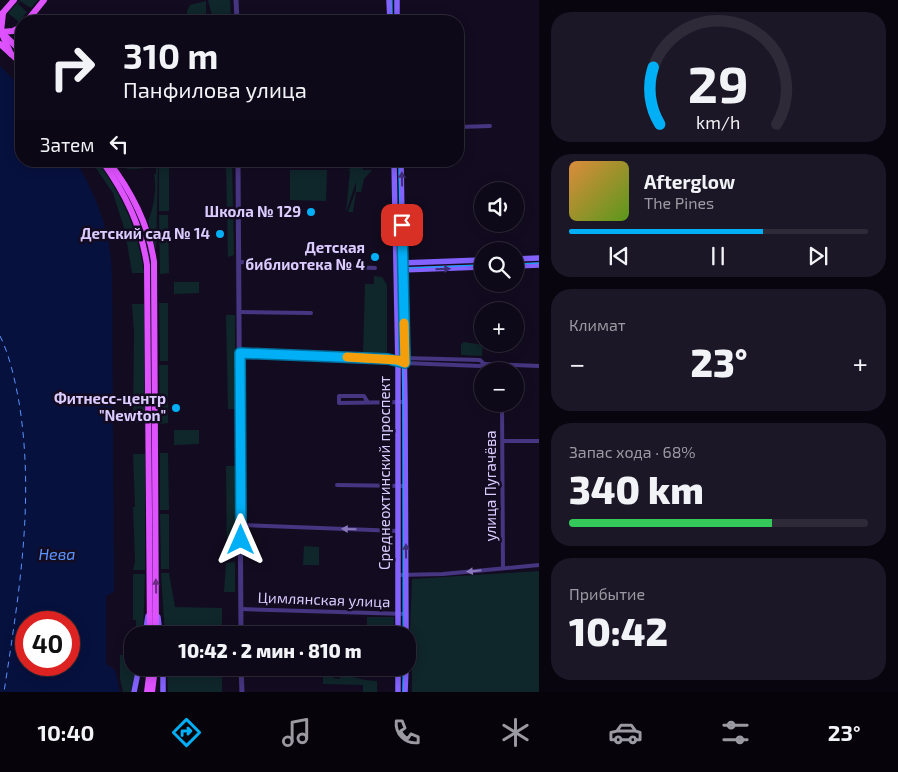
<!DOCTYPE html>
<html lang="ru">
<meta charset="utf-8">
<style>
:root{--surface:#0e0919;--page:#1c1726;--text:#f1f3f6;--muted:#9b9aa2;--line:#2e2a38;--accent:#00aff6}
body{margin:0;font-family:"Exo 2",sans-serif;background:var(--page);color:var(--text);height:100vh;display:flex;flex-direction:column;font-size:19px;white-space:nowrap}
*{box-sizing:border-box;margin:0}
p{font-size:16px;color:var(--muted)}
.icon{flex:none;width:28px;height:28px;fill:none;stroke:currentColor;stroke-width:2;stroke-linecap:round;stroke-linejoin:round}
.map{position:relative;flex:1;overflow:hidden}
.panel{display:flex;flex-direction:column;gap:12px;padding:12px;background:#08050e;width:359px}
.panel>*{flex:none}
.hud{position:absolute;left:15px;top:15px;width:449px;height:152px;border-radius:20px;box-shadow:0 2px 12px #0003,0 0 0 1px var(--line);background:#0e0919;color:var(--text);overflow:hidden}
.buttons{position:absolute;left:474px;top:182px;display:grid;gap:10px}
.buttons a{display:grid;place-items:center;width:50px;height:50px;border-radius:50%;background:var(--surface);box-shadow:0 2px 12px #0003,0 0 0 1px var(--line);font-size:25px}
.speed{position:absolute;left:15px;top:611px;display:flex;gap:10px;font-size:25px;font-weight:700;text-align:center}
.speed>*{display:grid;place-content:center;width:65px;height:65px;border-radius:50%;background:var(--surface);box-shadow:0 2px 12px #0003,0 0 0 1px var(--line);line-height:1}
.speed .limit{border:8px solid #d22;background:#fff;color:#111}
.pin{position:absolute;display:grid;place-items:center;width:42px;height:42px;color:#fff;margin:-21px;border-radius:10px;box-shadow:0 2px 8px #0006}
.me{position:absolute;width:55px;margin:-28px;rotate:0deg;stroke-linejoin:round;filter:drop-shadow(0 0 4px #0008)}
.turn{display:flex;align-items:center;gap:18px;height:105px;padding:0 25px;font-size:22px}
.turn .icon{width:65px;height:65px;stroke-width:2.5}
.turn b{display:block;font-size:35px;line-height:42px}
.then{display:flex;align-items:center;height:48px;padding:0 25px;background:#0003;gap:10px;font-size:19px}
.big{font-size:38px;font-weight:800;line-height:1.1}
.panel .tile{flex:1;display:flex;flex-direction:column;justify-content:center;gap:8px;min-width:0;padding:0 18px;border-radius:20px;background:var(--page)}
.panel .dial{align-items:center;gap:0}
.dial svg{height:130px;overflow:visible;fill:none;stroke:var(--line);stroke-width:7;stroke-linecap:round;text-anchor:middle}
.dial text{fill:var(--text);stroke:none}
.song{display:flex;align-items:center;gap:15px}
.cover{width:60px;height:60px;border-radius:8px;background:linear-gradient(135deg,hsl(30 70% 55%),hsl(90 70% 35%))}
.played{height:5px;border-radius:2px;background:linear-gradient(90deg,var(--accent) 65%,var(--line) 65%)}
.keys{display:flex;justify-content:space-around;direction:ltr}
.heat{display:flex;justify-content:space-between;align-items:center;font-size:28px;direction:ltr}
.charge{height:8px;border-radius:4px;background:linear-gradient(90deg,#34c759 68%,var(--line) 0)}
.trip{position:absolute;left:124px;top:626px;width:292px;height:50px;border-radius:20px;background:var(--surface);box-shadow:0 2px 12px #0003,0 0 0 1px var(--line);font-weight:800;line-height:50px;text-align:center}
.dock{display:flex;height:80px;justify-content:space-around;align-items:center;background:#06040a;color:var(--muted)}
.dock .icon{width:35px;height:35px}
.dock .current{color:var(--accent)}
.dock b{font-size:22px;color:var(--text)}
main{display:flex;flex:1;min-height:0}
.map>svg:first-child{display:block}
.green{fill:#0f262b}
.water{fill:#07113e;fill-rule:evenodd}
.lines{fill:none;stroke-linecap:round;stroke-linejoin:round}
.ferry{stroke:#5993ff;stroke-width:1;stroke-dasharray:6 5;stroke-linecap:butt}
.minor{stroke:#463581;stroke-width:4}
.tertiary{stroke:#463581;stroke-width:5}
.secondary{stroke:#8462ff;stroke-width:5.5}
.primary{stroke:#df52ff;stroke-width:6}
.tram{stroke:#00aff6;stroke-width:1}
.oneway{fill:#402e7a}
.oneway2{fill:#8978ba}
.oneway3{fill:#6f2c85}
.route-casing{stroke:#0072a0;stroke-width:12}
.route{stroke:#00aff6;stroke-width:9}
.slow{stroke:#f59e0b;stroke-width:9}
.poi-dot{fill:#00aff6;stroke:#130c21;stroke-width:2}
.labels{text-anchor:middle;stroke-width:5;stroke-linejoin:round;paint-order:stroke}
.poi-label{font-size:15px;font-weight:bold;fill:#dbcbff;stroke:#130c21;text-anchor:end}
.street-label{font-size:15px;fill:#dbcbff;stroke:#130c21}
.water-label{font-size:16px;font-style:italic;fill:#5993ff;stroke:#130c21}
</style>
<main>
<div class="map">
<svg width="540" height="692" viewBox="0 0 540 692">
<rect width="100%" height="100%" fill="#130c21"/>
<g class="green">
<path d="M 20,0 L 38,0 L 31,8 L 20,1 L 18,4 L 27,12 L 19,22 L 8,13 Z"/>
<path d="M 208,0 L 230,0 L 231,19 L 213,19 Z"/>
<path d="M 206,1 L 206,15 L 199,18 L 199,21 L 187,21 L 187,11 L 190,5 Z"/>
<path d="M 91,161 L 97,161 C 123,196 138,230 144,273 L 132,273 L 125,231 L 113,193 Z"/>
<path d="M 116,161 L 169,161 L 169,211 L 159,211 L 159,166 C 145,166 125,176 116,161 Z"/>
<path d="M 226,161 L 232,161 L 234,255 L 228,257 Z"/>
<path d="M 360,161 L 363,170 L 372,170 L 364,179 L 361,192 L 356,192 L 353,212 L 348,212 L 356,190 L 356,182 L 346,212 L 350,171 L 348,170 L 359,162 L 359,166 Z"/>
<path d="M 156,167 L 158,167 L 156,251 L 148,221 C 154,208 157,187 154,174 L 156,174 Z"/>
<path d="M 290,170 L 327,170 L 326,201 L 290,200 Z"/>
<path d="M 159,215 L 168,215 L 169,273 L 160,274 Z"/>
<path d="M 374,276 L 382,277 L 387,285 L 387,353 L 363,353 L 365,284 L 374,284 Z"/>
<path d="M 174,282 L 199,282 L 199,293 L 174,294 Z"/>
<path d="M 159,303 L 168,303 L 168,361 L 160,361 Z"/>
<path d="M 132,304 L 144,304 L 145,423 L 133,423 L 134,333 Z"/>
<path d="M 226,315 L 235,315 L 235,409 L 228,409 Z"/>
<path d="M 464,342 L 483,345 L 482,356 L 461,355 L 461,344 Z"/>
<path d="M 159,365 L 168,365 L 168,423 L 160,424 Z"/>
<path d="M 174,430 L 199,430 L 199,444 L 174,445 Z"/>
<path d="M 160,453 L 168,453 L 169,510 L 160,510 Z"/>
<path d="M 133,454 L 145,454 L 145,570 L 133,570 L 135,561 L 133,507 L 135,507 Z"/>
<path d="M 226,466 L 235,466 L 235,558 L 227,558 Z"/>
<path d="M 160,514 L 169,514 L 169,569 L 161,569 Z"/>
<path d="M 304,546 L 319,547 L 319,565 L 303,565 Z"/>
<path d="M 235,562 L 235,592 L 224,592 L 226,563 Z"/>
<path d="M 539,571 L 539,692 L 412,692 L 412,657 L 409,656 L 412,579 Z"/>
<path d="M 161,573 L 169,573 L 175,607 L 222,608 L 222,635 L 165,635 Z"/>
<path d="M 133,574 L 145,574 L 143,635 L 136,635 L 136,620 L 133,620 Z"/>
<rect x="367" y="617" width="27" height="18"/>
<path d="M 120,655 L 132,655 L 132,668 L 137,668 L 131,692 L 123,692 L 120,679 Z"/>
<path d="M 167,668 L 222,668 L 222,692 L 168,692 Z"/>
<path d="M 323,675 L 333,675 L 333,678 L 340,679 L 340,676 C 354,676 364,681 377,681 L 377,692 L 363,692 L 363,685 L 323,684 Z"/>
</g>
<path class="water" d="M 0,66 L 21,87 L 21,161 L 76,161 C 97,198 111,232 112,276 L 114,592 L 106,596 L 106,664 L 115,670 L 120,692 L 0,692 ZM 26,622 L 69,622 L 69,665 L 26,665 Z"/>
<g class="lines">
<path class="ferry" d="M 0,336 C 10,356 15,381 19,402 C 35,500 19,594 4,692"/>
<g class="minor">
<path d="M 458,127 L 490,126"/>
<path d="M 239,262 L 375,268"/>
<path d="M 239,312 L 311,313"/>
<path d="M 240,353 L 397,360"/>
<path d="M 405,358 L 480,360 L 484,364 L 480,366 L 405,363 L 397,360 Z"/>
<path d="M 484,364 L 540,366"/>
<path d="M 367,401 L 364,396 L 339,396 L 339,403 L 405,402"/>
<path d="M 502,404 L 503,568"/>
<path d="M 503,441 L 540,441"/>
<path d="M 337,485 L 405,486"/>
<path d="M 241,525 L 398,531"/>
<path d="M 398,575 L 443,574 L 540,565"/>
<path d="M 241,609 L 406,614"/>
</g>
<g class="tertiary">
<path d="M 236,0 L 237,21"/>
<path d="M 238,161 L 241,635"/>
<path d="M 241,668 L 242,692"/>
</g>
<g class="secondary">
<path d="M 389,0 L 390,21"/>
<path d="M 397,0 L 397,21"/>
<path d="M 394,161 L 398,368 L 398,635"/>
<path d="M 401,161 L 405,402 L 406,635"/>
<path d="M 515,259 L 540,258"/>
<path d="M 401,263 L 482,260"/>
<path d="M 515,266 L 540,265"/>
<path d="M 401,270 L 482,267"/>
<path d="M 158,617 L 160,635"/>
<path d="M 145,635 L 148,616"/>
<path d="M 163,668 L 163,692"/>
<path d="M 398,668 L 398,692"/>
<path d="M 134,692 L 139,668"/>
<path d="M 405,692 L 406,668"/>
</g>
<g class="primary">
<path d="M 3,13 L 1,32 L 11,54"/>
<path d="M 1,15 L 14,0"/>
<path d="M 27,21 L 44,0"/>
<path d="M 21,28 L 21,43"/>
<path d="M 1,32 L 13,31 L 21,27"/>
<path d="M 2,33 L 21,51"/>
<path d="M 0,44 L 21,63"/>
<path d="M 102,161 C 125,193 141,225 147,265 L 150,635"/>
<path d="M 108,161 C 131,190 149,226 154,262 L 156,635"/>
<path d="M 147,692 L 150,668"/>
<path d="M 152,692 L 155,668"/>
</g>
<g class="tram">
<path d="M 392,0 L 392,21"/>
<path d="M 399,161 L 403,368 L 403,635"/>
<path d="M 398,258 L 404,266 L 410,268 L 482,265"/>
<path d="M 515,264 L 540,263"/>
<path d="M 403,692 L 403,668"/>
</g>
</g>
<defs><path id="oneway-solid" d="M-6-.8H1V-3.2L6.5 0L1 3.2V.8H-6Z" transform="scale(1.25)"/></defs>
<g class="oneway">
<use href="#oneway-solid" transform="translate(402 179) rotate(-91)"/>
<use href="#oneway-solid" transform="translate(443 269) rotate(-2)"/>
<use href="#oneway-solid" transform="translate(406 551) rotate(-90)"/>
</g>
<g class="oneway2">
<use href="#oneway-solid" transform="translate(349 529) rotate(-178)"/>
<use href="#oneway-solid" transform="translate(474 571) rotate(174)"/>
</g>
<use class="oneway3" href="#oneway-solid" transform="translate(156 586) rotate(-91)"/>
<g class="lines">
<defs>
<path id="route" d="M 241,540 L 240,353 L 388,359 L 405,363 L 402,225"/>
</defs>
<use href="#route" class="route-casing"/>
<use href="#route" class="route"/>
<path class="slow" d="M 347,357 L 398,360 L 405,363 L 404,323"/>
</g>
<g class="poi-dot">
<circle cx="311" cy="212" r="5"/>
<circle cx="220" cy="234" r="5"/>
<circle cx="375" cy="257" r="5"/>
<circle cx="176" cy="408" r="5"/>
</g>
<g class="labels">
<g class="poi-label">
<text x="301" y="217">Школа № 129</text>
<text x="210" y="239">Детский сад № 14</text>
<text x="365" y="253">Детская<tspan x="365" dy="17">библиотека № 4</tspan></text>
<text x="166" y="404">Фитнесс-центр<tspan x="166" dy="17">"Newton"</tspan></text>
</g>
<g class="street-label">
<text transform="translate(385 473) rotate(-90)" y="5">Среднеохтинский проспект</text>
<text transform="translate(491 486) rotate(-90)" y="5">улица Пугачёва</text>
<text transform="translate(324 600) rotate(2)" y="5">Цимлянская улица</text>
</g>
<g class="water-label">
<text x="57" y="560">Нева</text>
</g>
</g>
</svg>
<div class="buttons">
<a><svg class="icon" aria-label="sound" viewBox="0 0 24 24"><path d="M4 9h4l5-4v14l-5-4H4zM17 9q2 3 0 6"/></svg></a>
<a><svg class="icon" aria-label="search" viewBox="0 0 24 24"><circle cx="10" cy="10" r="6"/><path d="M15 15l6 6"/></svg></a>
<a>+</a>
<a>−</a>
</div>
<div class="speed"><div class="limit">40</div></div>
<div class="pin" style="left:402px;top:225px;background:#d93025"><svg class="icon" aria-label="arrive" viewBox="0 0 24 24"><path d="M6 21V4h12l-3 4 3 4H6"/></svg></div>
<svg class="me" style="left:241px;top:540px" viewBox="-20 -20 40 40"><path d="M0-17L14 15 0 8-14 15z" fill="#00aff6" stroke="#fff" stroke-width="4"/></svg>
<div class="trip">10:42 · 2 мин · 810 m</div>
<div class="hud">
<div class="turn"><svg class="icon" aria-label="right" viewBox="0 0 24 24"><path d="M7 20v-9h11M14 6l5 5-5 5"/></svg><div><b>310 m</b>Панфилова улица</div></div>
<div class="then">Затем<svg class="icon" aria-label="left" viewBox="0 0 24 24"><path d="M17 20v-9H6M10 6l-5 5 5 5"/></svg></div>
</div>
</div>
<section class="panel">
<div class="tile dial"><svg viewBox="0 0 100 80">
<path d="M14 69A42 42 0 1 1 86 69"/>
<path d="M14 69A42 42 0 0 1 10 34" stroke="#00aff6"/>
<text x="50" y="56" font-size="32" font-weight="700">29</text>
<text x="50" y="72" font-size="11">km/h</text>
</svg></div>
<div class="tile">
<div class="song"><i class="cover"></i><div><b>Afterglow</b><p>The Pines</p></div></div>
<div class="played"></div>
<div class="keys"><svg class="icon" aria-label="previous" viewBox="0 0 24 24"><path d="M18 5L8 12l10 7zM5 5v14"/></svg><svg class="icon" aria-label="pause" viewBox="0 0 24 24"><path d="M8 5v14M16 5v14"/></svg><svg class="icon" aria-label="next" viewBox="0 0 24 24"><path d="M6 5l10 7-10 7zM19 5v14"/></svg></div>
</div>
<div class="tile"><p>Климат</p>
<div class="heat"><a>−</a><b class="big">23°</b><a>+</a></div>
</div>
<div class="tile"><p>Запас хода · 68%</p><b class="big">340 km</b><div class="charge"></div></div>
<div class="tile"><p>Прибытие</p><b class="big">10:42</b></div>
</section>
</main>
<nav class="dock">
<b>10:40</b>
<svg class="icon current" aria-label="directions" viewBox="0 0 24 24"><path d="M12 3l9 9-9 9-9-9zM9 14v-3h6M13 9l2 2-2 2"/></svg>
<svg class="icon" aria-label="music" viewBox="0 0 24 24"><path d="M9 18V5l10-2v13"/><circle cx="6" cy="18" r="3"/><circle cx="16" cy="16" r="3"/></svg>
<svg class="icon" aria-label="phone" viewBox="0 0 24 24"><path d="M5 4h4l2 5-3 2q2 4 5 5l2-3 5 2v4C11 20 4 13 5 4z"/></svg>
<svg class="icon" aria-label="climate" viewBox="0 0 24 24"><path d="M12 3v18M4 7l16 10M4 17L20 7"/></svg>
<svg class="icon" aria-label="car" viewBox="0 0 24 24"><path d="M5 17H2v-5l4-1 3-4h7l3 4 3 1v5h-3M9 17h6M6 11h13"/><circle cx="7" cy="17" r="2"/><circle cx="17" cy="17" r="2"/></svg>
<svg class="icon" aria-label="filters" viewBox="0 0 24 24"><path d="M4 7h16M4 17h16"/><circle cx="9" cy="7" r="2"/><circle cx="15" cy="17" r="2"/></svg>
<b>23°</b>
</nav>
